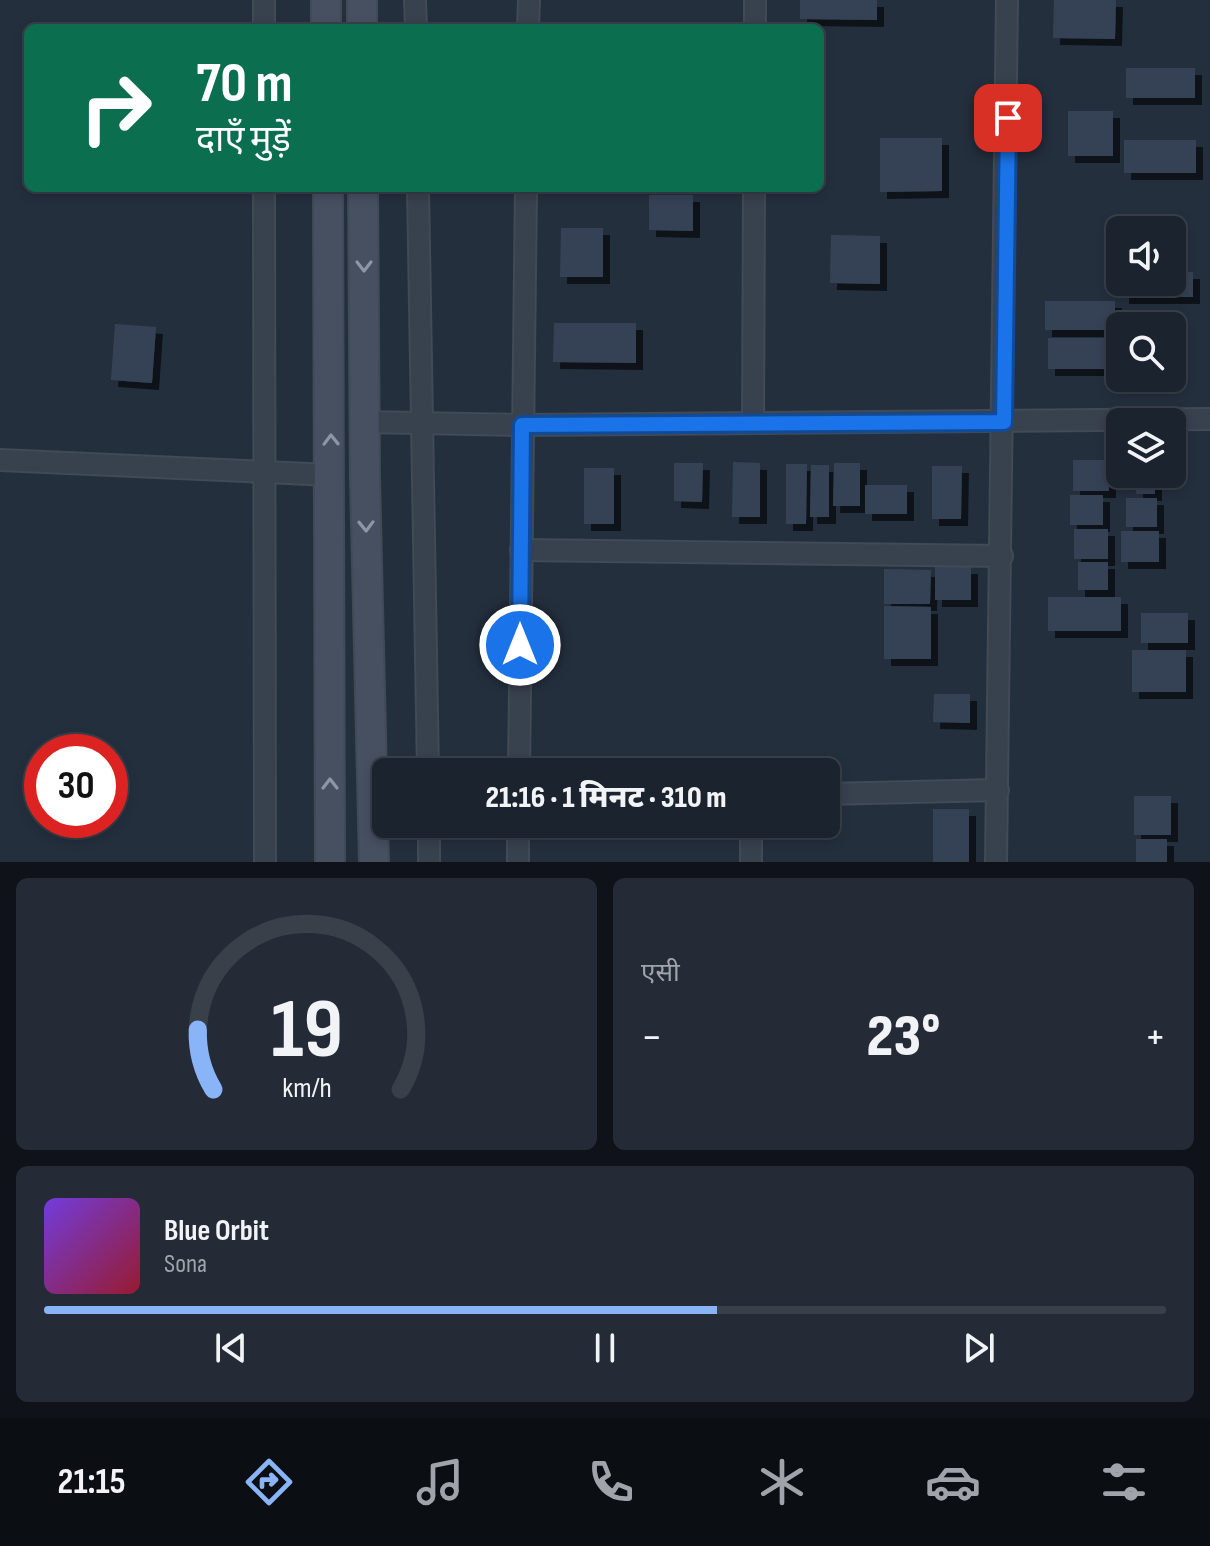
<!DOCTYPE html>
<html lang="hi">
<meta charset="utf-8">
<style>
:root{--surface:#1b232e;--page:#242b36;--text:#f1f3f6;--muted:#a0a4aa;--line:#39404a;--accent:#8ab4f8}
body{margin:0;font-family:"Sofia Sans Condensed","Noto Sans Devanagari",sans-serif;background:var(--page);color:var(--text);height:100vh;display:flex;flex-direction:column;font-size:30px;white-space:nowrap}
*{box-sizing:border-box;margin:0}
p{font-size:26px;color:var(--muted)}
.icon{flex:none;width:44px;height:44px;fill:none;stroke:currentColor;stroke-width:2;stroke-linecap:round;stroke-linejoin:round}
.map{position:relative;height:862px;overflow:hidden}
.details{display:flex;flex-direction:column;gap:16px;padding:16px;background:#0f1319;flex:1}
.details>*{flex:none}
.top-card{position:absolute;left:24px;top:24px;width:800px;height:168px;border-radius:12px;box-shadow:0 4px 12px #0003,0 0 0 2px var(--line);background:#0b6e4f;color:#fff;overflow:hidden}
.buttons{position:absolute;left:1106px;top:216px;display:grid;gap:16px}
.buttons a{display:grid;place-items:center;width:80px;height:80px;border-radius:12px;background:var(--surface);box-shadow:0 4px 12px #0003,0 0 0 2px var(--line);font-size:40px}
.speed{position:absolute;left:24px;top:734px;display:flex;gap:16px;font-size:40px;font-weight:700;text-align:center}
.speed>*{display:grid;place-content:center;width:104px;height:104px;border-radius:50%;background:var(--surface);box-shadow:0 4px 12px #0003,0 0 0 2px var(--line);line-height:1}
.speed .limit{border:12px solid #d22;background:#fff;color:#111}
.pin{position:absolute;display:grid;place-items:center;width:68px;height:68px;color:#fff;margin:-34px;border-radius:16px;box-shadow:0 4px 12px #0006}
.me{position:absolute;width:88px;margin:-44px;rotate:0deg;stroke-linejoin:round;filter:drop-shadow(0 0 6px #0008)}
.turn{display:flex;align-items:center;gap:28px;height:168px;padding:0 40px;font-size:36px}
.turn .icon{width:104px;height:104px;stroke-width:2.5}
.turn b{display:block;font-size:56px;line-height:68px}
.big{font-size:60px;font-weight:800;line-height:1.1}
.details .widget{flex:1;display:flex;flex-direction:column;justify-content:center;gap:12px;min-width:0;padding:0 28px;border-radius:12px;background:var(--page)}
.details .dial{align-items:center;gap:0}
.dial svg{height:208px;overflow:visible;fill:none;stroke:var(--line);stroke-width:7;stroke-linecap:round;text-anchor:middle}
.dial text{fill:var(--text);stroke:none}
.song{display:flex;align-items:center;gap:24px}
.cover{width:96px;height:96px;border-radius:12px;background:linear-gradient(135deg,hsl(260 70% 55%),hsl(350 70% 35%))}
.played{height:8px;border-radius:4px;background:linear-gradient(90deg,var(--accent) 60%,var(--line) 60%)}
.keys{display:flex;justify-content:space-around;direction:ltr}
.heat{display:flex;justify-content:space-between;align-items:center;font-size:44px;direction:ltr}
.details .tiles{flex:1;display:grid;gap:16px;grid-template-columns:1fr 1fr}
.widget:last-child{grid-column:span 2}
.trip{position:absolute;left:372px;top:758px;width:468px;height:80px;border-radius:12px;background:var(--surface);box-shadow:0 4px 12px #0003,0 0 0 2px var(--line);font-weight:800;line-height:80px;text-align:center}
.tabs{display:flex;height:128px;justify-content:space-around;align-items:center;background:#0b0e12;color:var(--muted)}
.tabs .icon{width:56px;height:56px}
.tabs .active{color:var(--accent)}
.tabs b{font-size:36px;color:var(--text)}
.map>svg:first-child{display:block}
.building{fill:#364354;filter:url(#shadow)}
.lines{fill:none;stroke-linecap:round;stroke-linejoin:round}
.street-casing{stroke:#414a57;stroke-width:24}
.secondary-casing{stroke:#414a57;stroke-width:32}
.street{stroke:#38414e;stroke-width:20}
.secondary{stroke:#465061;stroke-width:28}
.oneway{stroke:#8e96a5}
.route-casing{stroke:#114b97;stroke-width:20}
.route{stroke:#1a73e8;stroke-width:14}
</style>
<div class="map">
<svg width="1210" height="862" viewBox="0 0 1210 862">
<defs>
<filter id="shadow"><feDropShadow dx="7" dy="7" stdDeviation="0" flood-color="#0009"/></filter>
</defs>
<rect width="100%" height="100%" fill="#242f3e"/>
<g class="building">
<path d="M 800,0 L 877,0 L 877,20 L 800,19 Z"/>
<path d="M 1054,0 L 1116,0 L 1115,39 L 1053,38 Z"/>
<rect x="1126" y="68" width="69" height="30"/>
<rect x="1068" y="111" width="45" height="45"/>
<path d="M 880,138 L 942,138 L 942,191 L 880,192 Z"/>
<rect x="1124" y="140" width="72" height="33"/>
<path d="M 649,195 L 693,195 L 693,231 L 649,230 Z"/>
<path d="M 561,228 L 603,228 L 603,277 L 560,277 Z"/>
<path d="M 831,235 L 880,236 L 880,284 L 830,283 Z"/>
<path d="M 1172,272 L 1193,272 L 1193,297 L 1122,297 L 1122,282 L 1172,282 Z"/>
<rect x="1045" y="301" width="70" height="29"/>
<path d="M 554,323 L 636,323 L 636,363 L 553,362 Z"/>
<path d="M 115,324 L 156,327 L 152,383 L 111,380 Z"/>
<rect x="1048" y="338" width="67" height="31"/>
<rect x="1073" y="460" width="36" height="31"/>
<path d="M 733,462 L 760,463 L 760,517 L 732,517 Z"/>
<path d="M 674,463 L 703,463 L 702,502 L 674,501 Z"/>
<path d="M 834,463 L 860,463 L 860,506 L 833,506 Z"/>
<path d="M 786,464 L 807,464 L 806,524 L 786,524 Z"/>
<path d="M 811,465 L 829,465 L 829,517 L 810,517 Z"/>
<path d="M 932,466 L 962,466 L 961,519 L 932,519 Z"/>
<rect x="584" y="468" width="30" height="56"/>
<rect x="1136" y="474" width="19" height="20"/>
<rect x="865" y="485" width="42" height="29"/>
<rect x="1070" y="495" width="33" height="30"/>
<rect x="1126" y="498" width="31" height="29"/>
<rect x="1074" y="529" width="34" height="30"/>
<rect x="1121" y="531" width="38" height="31"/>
<rect x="1078" y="562" width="30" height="28"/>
<rect x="935" y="567" width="36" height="33"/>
<path d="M 884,569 L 931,570 L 930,604 L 884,604 Z"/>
<rect x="1048" y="597" width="73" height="34"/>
<path d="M 884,606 L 931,607 L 931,659 L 884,659 Z"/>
<rect x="1141" y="613" width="47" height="30"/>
<rect x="1132" y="650" width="54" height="42"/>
<path d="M 934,694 L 970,694 L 970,723 L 933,722 Z"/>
<rect x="1134" y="796" width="37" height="39"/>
<rect x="933" y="809" width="36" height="53"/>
<rect x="1136" y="839" width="31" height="23"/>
</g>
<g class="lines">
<defs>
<g id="street">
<path d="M 415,0 L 416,28"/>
<path d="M 264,28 L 264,0"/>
<path d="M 528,28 L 529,0"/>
<path d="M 755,28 L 755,0"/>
<path d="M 264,188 L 265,862"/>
<path d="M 418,188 L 428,772"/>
<path d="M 365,422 L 522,425 L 1210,419"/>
<path d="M 753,423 L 754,188"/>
<path d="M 0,460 L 331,475"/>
<path d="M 521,550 L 1002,556"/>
<path d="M 519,772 L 526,188"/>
<path d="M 826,794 L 998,790"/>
<path d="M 429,824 L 429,862"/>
<path d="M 751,824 L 751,862"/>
<path d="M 518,862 L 518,824"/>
<path d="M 996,862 L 1007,0"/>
</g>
<g id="secondary">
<path d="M 326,0 L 326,28"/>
<path d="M 362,0 L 362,28"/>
<path d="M 328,188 L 330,862"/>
<path d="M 363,188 L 365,479 L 374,862"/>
</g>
</defs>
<use href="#street" class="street-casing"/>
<use href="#secondary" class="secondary-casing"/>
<use href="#street" class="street"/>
<use href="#secondary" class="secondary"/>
</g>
<defs><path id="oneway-chevron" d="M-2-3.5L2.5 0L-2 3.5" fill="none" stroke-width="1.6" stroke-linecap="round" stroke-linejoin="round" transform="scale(2)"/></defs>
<g class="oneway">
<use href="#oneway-chevron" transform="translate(364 266) rotate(90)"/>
<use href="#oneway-chevron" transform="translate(331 440) rotate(-91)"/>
<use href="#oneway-chevron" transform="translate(366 526) rotate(89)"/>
<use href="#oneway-chevron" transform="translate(330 784) rotate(-90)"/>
</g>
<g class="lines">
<defs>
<path id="route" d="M 520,645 L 522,425 L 1004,422 L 1008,118"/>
</defs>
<use href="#route" class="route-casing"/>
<use href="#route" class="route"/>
</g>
</svg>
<div class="buttons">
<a><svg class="icon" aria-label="sound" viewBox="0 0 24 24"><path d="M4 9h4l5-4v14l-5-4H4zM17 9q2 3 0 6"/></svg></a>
<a><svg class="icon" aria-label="search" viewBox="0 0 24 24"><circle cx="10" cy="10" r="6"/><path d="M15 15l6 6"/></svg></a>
<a><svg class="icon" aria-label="layers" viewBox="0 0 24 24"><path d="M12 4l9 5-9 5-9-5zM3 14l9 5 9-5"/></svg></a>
</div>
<div class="speed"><div class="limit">30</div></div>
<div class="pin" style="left:1008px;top:118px;background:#d93025"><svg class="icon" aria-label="arrive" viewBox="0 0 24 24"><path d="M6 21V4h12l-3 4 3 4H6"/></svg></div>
<svg class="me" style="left:520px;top:645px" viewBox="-20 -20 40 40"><circle r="17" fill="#1a73e8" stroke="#fff" stroke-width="3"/><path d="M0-11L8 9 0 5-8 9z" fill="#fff"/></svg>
<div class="trip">21:16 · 1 मिनट · 310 m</div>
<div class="top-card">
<div class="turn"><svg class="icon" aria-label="right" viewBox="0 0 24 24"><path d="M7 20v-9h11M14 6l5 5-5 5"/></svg><div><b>70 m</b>दाएँ मुड़ें</div></div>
</div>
</div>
<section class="details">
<div class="tiles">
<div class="widget dial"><svg viewBox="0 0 100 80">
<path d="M14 69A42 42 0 1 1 86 69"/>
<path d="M14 69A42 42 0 0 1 8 46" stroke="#8ab4f8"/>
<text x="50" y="56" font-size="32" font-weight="700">19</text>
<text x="50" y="72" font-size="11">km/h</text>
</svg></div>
<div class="widget"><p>एसी</p>
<div class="heat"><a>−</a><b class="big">23°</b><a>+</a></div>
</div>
<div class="widget">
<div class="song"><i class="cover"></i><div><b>Blue Orbit</b><p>Sona</p></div></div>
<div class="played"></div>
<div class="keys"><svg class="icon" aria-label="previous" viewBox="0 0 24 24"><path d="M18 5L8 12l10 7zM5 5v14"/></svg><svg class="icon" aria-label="pause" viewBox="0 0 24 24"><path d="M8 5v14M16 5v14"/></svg><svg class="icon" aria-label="next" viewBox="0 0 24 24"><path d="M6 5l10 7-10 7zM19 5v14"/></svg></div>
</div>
</div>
</section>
<nav class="tabs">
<b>21:15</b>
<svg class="icon active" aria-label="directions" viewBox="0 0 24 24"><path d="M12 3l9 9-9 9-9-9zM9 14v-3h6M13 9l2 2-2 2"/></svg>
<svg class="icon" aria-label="music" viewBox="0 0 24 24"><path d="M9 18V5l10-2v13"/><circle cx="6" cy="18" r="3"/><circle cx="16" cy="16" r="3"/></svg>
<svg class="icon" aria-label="phone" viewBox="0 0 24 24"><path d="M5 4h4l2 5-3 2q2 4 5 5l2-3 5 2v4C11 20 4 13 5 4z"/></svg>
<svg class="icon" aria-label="climate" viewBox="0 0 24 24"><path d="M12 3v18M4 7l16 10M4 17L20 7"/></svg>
<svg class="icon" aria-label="car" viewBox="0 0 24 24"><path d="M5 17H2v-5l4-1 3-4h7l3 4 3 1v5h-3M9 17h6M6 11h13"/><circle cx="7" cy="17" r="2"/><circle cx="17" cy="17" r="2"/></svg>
<svg class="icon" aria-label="filters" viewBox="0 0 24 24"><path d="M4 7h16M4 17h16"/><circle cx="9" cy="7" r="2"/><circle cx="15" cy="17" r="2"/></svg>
</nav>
